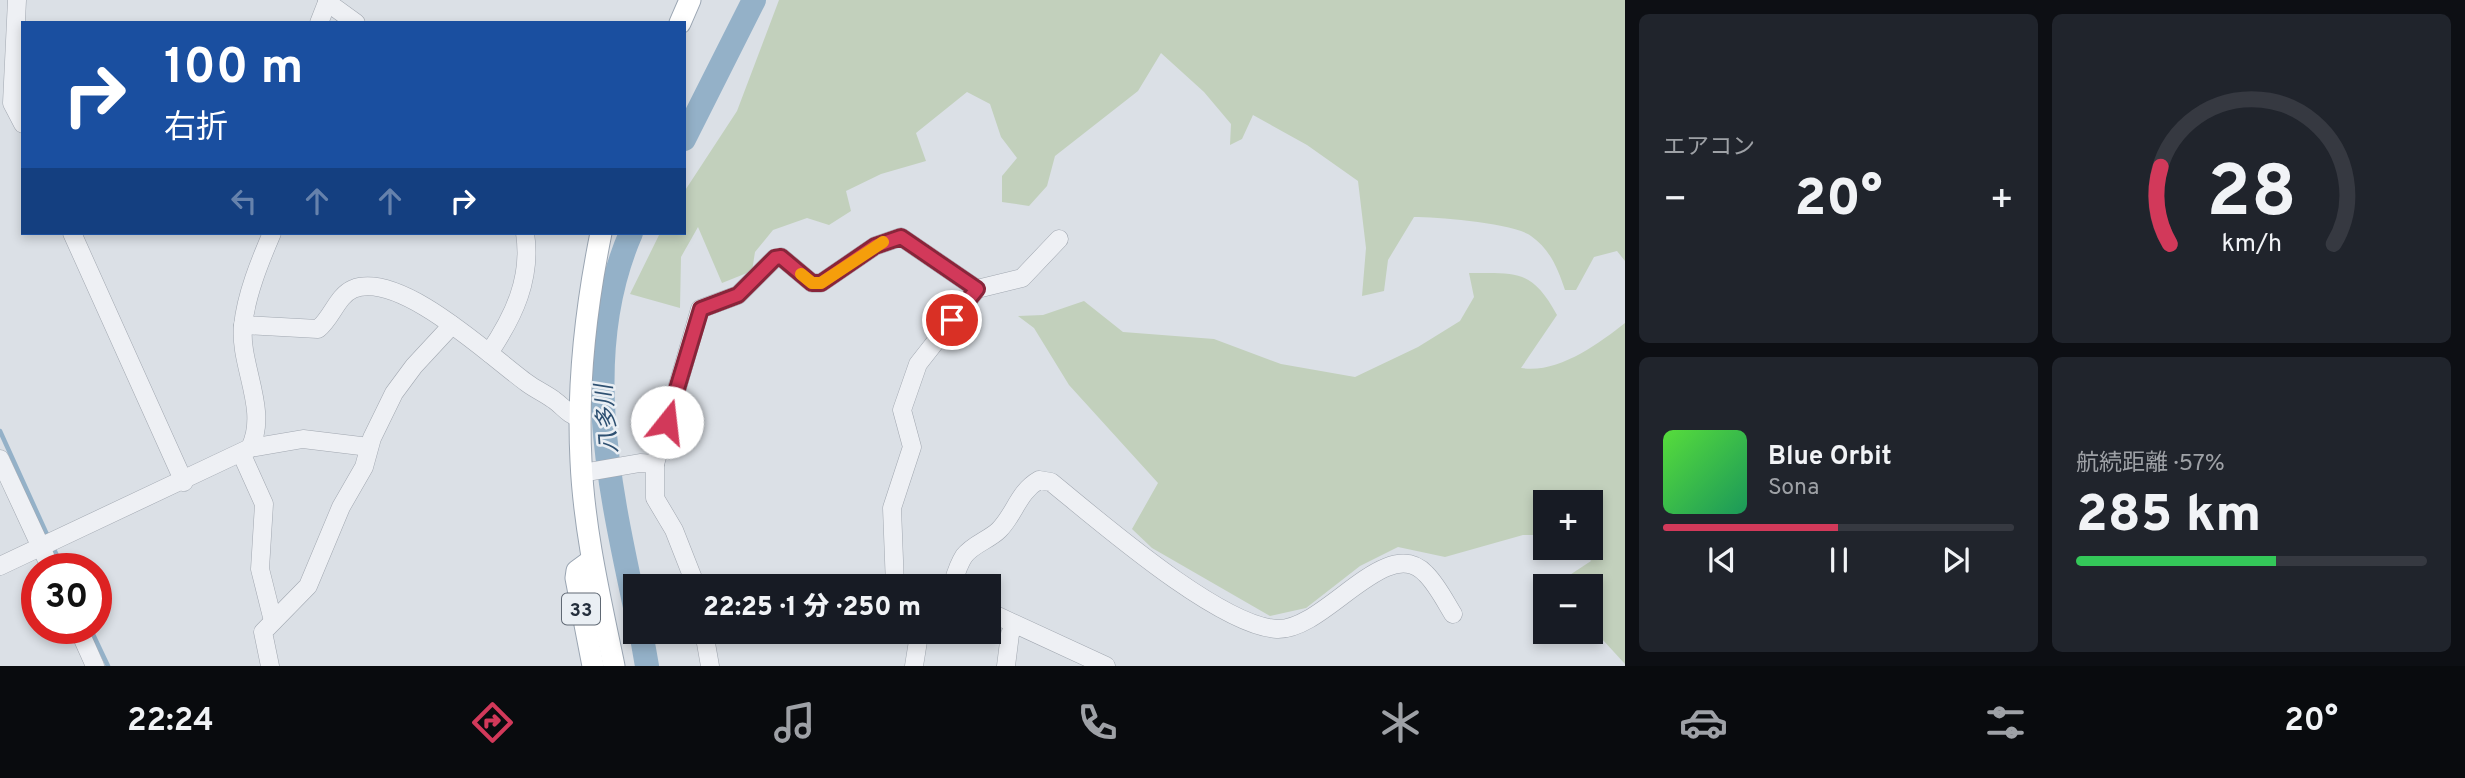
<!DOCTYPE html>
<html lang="ja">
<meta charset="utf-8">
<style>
:root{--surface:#171b24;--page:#20242c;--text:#f1f3f6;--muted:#9ea1a6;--line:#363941;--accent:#d2395a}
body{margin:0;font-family:Overpass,"Noto Sans JP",sans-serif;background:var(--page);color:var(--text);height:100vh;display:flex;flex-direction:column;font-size:26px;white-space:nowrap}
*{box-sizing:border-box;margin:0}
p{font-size:23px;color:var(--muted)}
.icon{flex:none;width:38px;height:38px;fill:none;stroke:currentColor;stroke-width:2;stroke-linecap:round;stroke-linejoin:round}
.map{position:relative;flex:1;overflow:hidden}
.sheet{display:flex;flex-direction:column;gap:14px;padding:14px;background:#0d0f14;width:840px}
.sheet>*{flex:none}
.guide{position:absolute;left:21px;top:21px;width:665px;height:214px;border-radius:0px;box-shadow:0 4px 10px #0003;background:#1a4fa0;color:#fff;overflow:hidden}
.tools{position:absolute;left:1533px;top:490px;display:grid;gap:14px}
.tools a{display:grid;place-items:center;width:70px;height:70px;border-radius:0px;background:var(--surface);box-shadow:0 4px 10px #0003;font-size:35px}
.speed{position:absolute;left:21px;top:553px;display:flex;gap:14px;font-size:35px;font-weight:700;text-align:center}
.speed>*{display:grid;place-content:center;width:91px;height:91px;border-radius:50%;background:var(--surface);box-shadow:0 4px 10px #0003;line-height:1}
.speed .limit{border:10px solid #d22;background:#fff;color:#111}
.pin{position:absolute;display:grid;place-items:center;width:60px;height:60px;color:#fff;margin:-30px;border:4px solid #fff;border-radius:50%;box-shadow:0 2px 7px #0007}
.me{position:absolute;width:77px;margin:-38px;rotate:16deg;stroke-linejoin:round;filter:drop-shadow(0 0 5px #0008)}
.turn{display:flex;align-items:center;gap:24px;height:147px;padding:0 28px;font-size:32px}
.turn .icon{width:91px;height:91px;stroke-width:2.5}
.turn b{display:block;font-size:49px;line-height:60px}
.lanes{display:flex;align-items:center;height:66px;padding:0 28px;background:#0003;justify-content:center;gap:35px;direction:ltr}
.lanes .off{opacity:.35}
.big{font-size:52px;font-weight:800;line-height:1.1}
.sheet .tile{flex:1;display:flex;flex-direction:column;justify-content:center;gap:10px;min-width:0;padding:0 24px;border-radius:10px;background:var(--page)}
.sheet .dial{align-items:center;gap:0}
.dial svg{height:182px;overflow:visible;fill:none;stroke:var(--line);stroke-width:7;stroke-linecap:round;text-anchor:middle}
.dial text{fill:var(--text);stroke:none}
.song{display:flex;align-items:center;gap:21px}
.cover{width:84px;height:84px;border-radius:10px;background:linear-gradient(135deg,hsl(110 70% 55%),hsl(150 70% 35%))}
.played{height:7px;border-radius:4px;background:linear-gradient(90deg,var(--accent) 50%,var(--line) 50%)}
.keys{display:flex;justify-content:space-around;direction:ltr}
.heat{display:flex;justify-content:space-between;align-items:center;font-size:38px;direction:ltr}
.charge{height:10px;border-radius:5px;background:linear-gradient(90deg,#34c759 57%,var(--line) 0)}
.sheet .tiles{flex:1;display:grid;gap:14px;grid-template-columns:repeat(2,1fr)}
.trip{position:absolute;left:623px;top:574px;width:378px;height:70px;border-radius:0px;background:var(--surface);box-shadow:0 4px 10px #0003;font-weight:800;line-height:70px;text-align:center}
.tab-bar{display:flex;height:112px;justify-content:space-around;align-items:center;background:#090b0e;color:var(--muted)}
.tab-bar .icon{width:49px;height:49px}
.tab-bar .on{color:var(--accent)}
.tab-bar b{font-size:32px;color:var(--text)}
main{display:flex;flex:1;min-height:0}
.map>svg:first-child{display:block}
.green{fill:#c2d0bc}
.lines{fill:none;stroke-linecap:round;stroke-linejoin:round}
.stream{stroke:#94b1c8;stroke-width:4.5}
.river{stroke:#94b1c8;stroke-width:24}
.minor-casing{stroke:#a1a7b0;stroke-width:19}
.major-casing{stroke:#9aa5b2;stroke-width:23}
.minor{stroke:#eef0f4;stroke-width:18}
.major{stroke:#fff;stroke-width:21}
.route-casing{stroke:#88253a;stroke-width:18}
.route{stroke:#d2395a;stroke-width:12}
.slow{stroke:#f59e0b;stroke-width:12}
.labels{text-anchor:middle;stroke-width:5;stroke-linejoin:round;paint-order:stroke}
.shield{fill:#eaeff4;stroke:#606974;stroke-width:2}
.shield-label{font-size:19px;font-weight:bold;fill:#252f3d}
.water-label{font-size:23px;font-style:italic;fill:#2e5071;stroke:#eaeff4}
</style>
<main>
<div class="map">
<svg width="1625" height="666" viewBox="0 0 1625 666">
<rect width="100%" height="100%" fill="#dbe0e6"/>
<g class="green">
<path d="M 779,0 L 1625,0 L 1625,261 L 1617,251 L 1594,257 L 1576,290 L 1565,290 C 1558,269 1550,249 1531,236 C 1514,223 1438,217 1414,217 L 1388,260 L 1384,291 L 1362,296 L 1366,248 L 1358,181 L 1307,145 L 1253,115 L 1242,139 L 1230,145 L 1231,124 L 1204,92 L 1161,53 L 1138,91 L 1055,156 L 1047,186 L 1029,206 L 1002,202 L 1002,176 L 1017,158 L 1001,137 L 990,104 L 967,92 L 916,133 L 926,161 L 881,174 L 846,191 L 851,211 L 829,225 L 807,218 L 773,230 L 755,252 L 752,271 L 722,283 L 698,227 L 681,257 L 680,308 L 630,294 L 660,233 L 684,233 L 684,192 L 737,111 Z"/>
<path d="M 1469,273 C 1517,273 1532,269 1557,315 L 1521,368 C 1557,374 1597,345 1625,323 L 1625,664 L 1602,639 L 1555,639 L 1546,632 L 1591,632 L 1591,586 L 1553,586 L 1591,561 L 1582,548 L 1591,548 L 1591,502 L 1545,502 L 1545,535 L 1523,535 L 1445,557 L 1398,547 L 1360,566 L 1306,608 L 1270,616 L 1152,548 L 1132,529 L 1158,483 L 1069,385 L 1034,328 L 1018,316 L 1043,315 L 1084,301 L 1123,332 L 1214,339 L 1281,364 L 1355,377 L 1418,347 L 1460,321 L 1474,297 Z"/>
</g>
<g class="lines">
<g class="stream">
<path d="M 0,431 L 49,539"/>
<path d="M 53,547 L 63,569"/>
<path d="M 90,628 L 108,666"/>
</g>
<g class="river">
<path d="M 684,139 L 754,0"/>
<path d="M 631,233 C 579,352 609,485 635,607"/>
<path d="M 641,632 L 647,666"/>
</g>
<defs>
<g id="minor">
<path d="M 17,0 L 12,103 L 23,124"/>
<path d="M 327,2 L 356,23"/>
<path d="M 319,23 L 328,0"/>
<path d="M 72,233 L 184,482"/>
<path d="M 243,325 L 318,329 C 332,318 337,296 353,289 C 400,270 491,357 527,383 C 535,389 546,394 554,400 C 564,407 568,415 580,418"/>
<path d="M 489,353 C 514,316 532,278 525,233"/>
<path d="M 250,448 L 303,439 L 369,447"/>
<path d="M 242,455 L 264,504 L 260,569 L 273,621"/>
<path d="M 0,459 L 51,569"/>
<path d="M 655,464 L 700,309 L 738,295 L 775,258 L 781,257 L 812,283 L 821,283 L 875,246 L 901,237 L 977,289 L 1022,278 L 1059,239"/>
<path d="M 582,473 L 640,463 L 655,464 L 655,498 L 674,530 L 696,586"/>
<path d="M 0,566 L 250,448 C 269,410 239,365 243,326 C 246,295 260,261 272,233"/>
<path d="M 895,586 L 892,508 L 912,447 L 902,410 L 918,364 L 977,289"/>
<path d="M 952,586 C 955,576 958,565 964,556 C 973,544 989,540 999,530 C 1015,514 1018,492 1039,480 L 1051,482 C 1098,520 1219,626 1277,629 C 1325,631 1386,532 1426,574 C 1437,585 1445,601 1453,614"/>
<path d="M 989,612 L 1106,666"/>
<path d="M 78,628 L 95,666"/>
<path d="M 704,632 L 710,666"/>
<path d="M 270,666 L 263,632 L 308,586 L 341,507 L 364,467 L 372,438 L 394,393 L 414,366 L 452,325"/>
<path d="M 914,666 L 918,641 L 916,632"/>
<path d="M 1006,666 L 1010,634 L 1015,625"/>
</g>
<g id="major">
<path d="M 680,23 L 690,0"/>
<path d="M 601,233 C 586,307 577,385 581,461 C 584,530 600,598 614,666"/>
<path d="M 592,560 L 577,571 L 576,578 L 593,666"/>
</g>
</defs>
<use href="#minor" class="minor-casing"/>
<use href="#major" class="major-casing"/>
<use href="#minor" class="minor"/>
<use href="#major" class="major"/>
</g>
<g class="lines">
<defs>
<path id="route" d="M 667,422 L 701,309 L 738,295 L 775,258 L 781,257 L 812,283 L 821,283 L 875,246 L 901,237 L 977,289 L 952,320"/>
</defs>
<use href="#route" class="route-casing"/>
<use href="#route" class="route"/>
<path class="slow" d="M 801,274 L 812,283 L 821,283 L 883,242"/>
</g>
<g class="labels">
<rect class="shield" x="562" y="593.5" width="38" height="31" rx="5"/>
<g class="shield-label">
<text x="581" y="616">33</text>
</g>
<g class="water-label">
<text transform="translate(606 419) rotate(-95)" y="8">八多川</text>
</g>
</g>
</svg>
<div class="tools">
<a>+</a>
<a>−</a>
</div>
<div class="speed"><div class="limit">30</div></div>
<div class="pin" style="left:952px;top:320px;background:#d93025"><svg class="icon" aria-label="arrive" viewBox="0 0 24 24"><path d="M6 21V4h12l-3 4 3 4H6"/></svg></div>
<svg class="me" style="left:667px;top:422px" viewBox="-20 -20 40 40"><circle r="19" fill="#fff"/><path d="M0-13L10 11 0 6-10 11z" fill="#d2395a"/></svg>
<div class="trip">22:25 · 1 分 · 250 m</div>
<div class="guide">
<div class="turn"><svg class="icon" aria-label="right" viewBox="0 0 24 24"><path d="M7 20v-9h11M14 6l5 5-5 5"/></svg><div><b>100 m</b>右折</div></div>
<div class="lanes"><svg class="icon off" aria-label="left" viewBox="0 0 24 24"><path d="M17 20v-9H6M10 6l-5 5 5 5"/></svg><svg class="icon off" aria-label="ahead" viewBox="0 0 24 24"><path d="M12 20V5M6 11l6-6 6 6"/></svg><svg class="icon off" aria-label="ahead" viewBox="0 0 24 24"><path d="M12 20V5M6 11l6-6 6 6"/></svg><svg class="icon" aria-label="right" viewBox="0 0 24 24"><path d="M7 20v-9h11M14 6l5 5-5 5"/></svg></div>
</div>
</div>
<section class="sheet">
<div class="tiles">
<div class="tile"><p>エアコン</p>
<div class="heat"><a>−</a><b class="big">20°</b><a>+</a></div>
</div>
<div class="tile dial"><svg viewBox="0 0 100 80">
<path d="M14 69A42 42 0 1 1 86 69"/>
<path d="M14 69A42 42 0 0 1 10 35" stroke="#d2395a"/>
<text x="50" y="56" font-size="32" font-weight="700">28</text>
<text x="50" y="72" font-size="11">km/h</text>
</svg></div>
<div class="tile">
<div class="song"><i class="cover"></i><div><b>Blue Orbit</b><p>Sona</p></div></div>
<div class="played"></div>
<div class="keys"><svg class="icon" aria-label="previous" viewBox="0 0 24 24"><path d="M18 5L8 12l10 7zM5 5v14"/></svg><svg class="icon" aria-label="pause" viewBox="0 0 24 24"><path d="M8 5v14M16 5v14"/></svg><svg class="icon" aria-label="next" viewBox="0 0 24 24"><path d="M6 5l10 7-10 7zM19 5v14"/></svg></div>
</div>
<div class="tile"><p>航続距離 · 57%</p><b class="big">285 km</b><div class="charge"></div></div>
</div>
</section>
</main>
<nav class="tab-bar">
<b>22:24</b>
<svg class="icon on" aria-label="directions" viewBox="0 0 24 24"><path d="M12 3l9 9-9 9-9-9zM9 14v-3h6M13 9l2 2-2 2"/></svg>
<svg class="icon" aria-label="music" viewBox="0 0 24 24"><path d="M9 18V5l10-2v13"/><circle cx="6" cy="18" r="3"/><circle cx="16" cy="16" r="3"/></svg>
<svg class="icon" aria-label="phone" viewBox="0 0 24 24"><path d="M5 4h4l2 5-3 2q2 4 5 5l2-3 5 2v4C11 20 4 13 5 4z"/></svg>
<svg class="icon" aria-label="climate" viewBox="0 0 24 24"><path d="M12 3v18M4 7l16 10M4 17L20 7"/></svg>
<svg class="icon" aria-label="car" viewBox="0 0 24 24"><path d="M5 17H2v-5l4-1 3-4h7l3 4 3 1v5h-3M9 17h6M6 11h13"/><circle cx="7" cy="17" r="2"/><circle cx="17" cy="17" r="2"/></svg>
<svg class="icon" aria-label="filters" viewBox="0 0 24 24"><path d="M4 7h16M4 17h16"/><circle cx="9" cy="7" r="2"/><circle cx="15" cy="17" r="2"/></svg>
<b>20°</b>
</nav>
